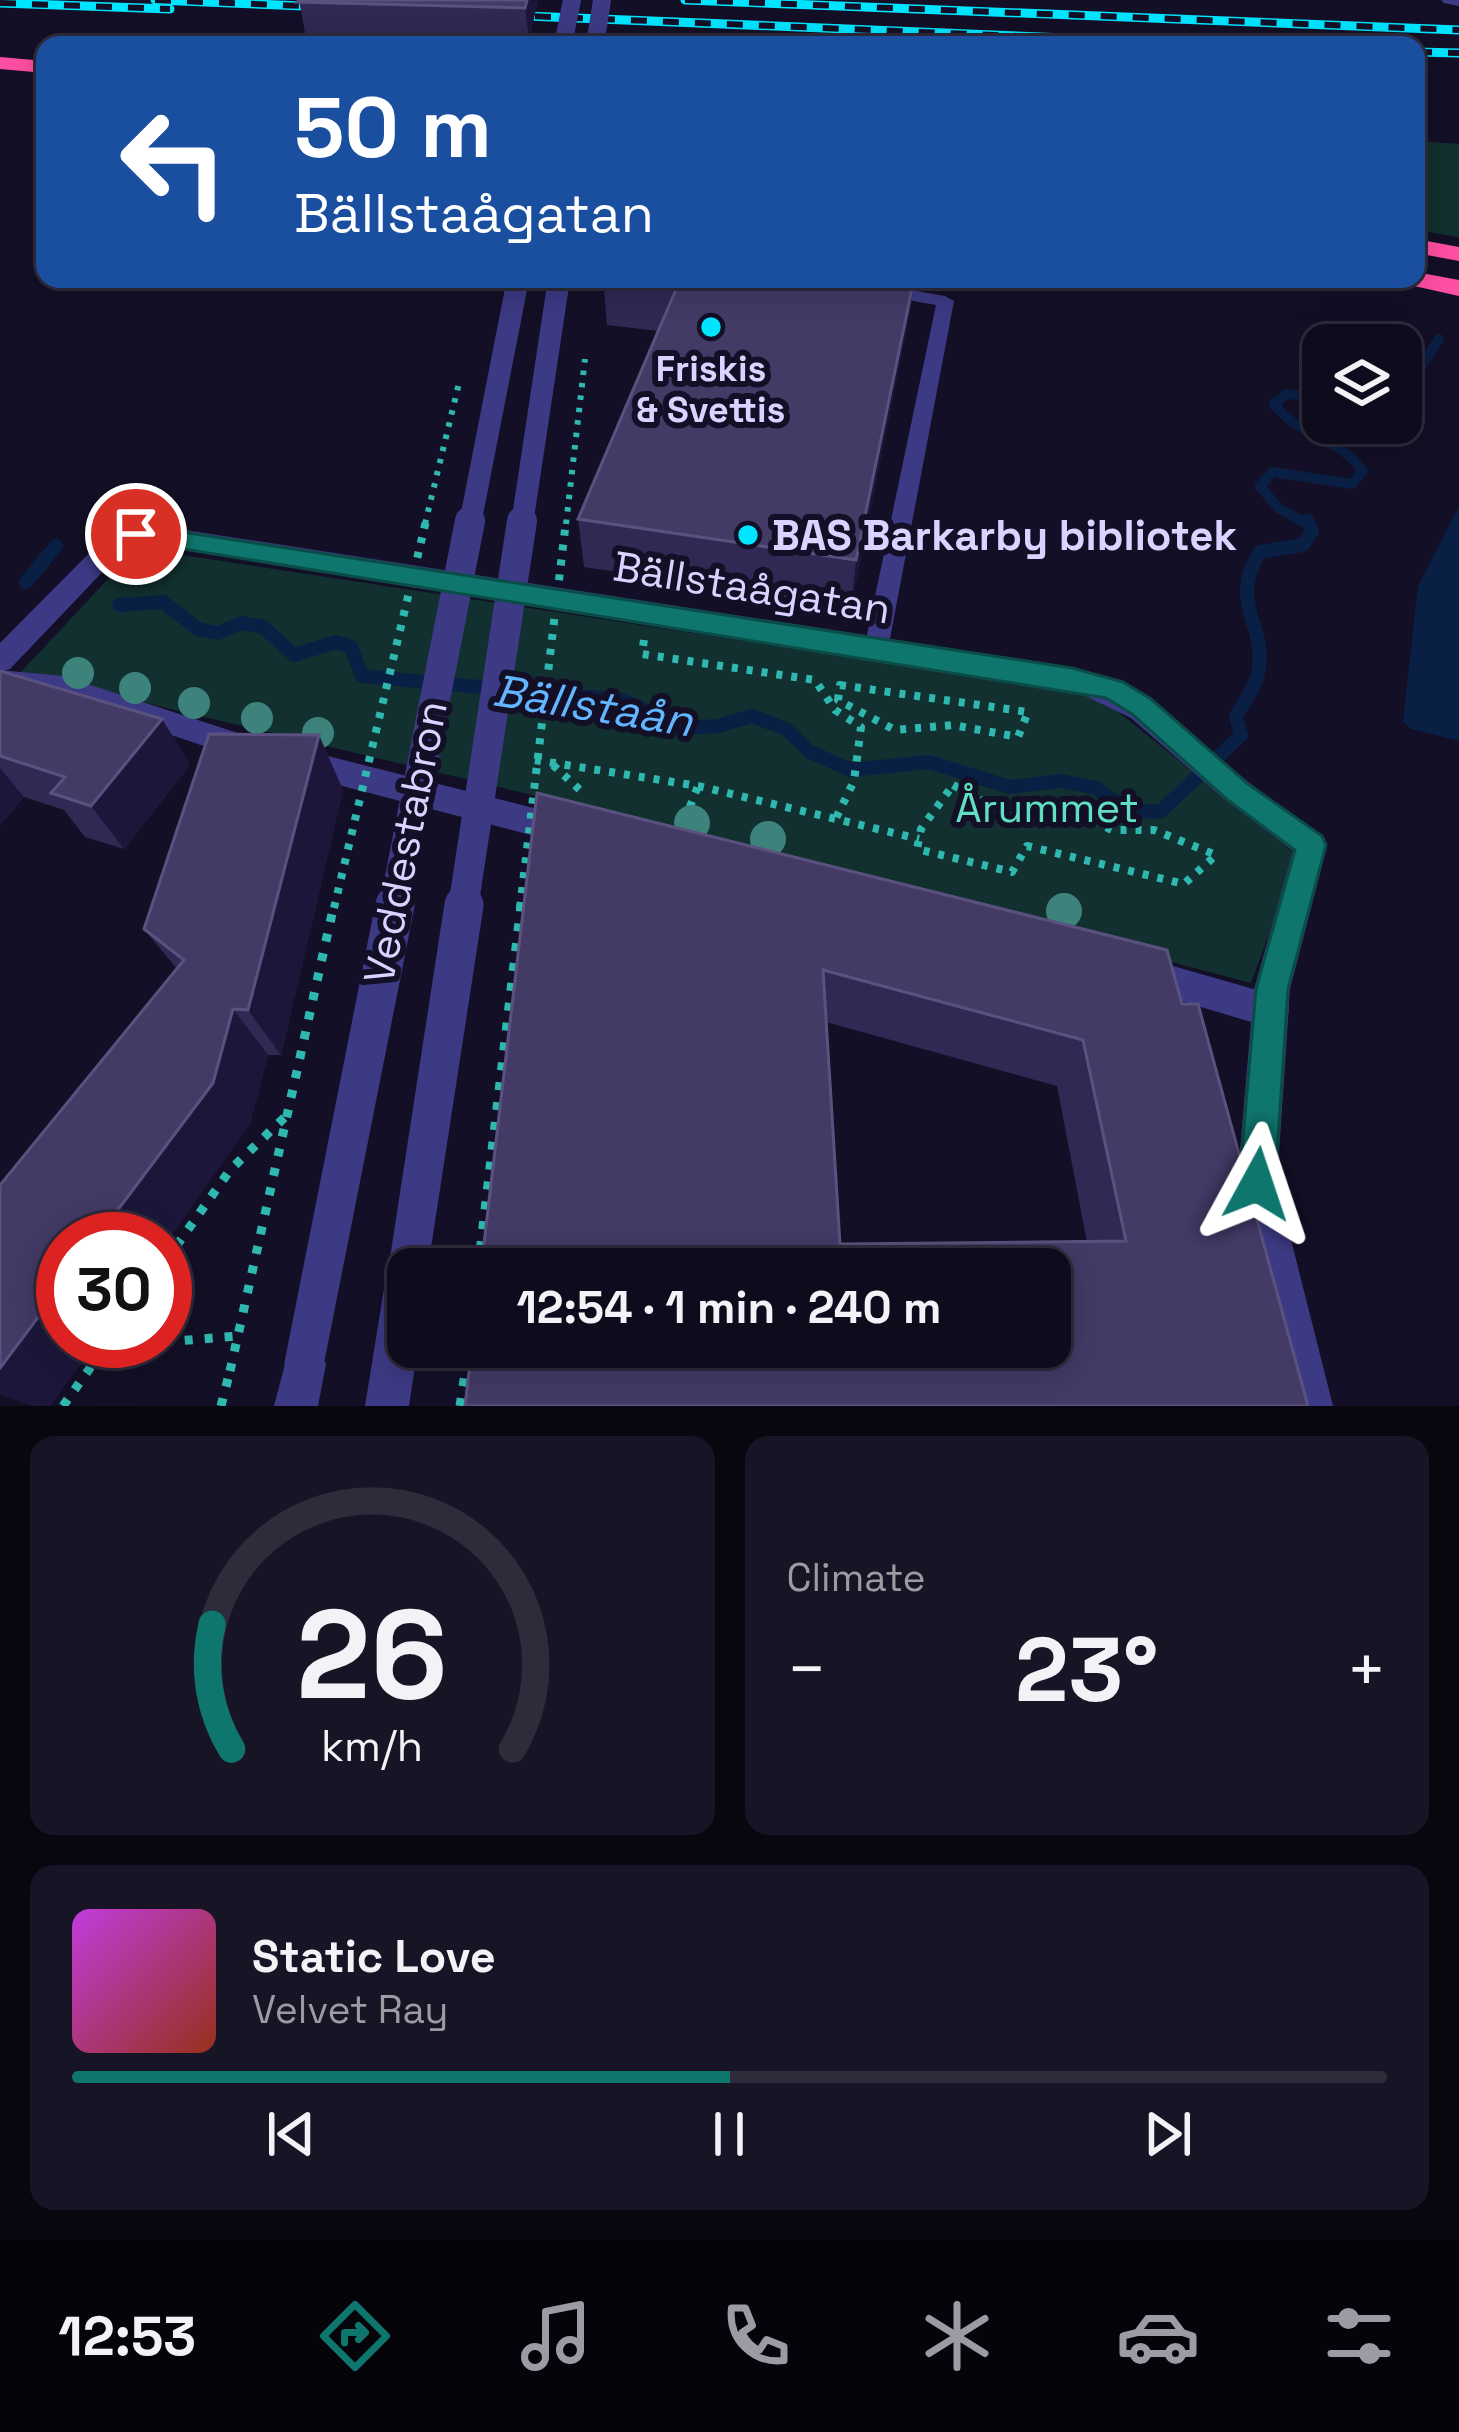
<!DOCTYPE html>
<meta charset="utf-8">
<style>
:root{--surface:#0e0b1c;--page:#171425;--text:#f1f3f6;--muted:#9b9ba3;--line:#2e2b3b;--accent:#0f766e}
body{margin:0;font-family:"Space Grotesk",sans-serif;background:var(--page);color:var(--text);height:100vh;display:flex;flex-direction:column;font-size:45px;white-space:nowrap}
*{box-sizing:border-box;margin:0}
p{font-size:39px;color:var(--muted)}
.icon{flex:none;width:66px;height:66px;fill:none;stroke:currentColor;stroke-width:2;stroke-linecap:round;stroke-linejoin:round}
.map{position:relative;height:1406px;overflow:hidden}
.details{display:flex;flex-direction:column;gap:30px;padding:30px;background:#08060f;flex:1}
.details>*{flex:none}
.top-card{position:absolute;left:36px;top:36px;width:1389px;height:252px;border-radius:24px;box-shadow:0 6px 30px #0003,0 0 0 3px var(--line);background:#1a4fa0;color:#fff;overflow:hidden}
.fabs{position:absolute;left:1302px;top:324px;display:grid;gap:24px}
.fabs a{display:grid;place-items:center;width:120px;height:120px;border-radius:24px;background:var(--surface);box-shadow:0 6px 30px #0003,0 0 0 3px var(--line);font-size:60px}
.speed{position:absolute;left:36px;top:1212px;display:flex;gap:24px;font-size:60px;font-weight:700;text-align:center}
.speed>*{display:grid;place-content:center;width:156px;height:156px;border-radius:50%;background:var(--surface);box-shadow:0 6px 30px #0003,0 0 0 3px var(--line);line-height:1}
.speed .limit{border:18px solid #d22;background:#fff;color:#111}
.pin{position:absolute;display:grid;place-items:center;width:102px;height:102px;color:#fff;margin:-51px;border:6px solid #fff;border-radius:50%;box-shadow:0 3px 12px #0007}
.me{position:absolute;width:132px;margin:-66px;rotate:5deg;stroke-linejoin:round;filter:drop-shadow(0 0 9px #0008)}
.turn{display:flex;align-items:center;gap:42px;height:252px;padding:0 60px;font-size:54px}
.turn .icon{width:156px;height:156px;stroke-width:2.5}
.turn b{display:block;font-size:84px;line-height:102px}
.big{font-size:90px;font-weight:800;line-height:1.1}
.details .card{flex:1;display:flex;flex-direction:column;justify-content:center;gap:18px;min-width:0;padding:0 42px;border-radius:24px;background:var(--page)}
.details .dial{align-items:center;gap:0}
.dial svg{height:312px;overflow:visible;fill:none;stroke:var(--line);stroke-width:7;stroke-linecap:round;text-anchor:middle}
.dial text{fill:var(--text);stroke:none}
.song{display:flex;align-items:center;gap:36px}
.cover{width:144px;height:144px;border-radius:18px;background:linear-gradient(135deg,hsl(290 70% 55%),hsl(10 70% 35%))}
.played{height:12px;border-radius:6px;background:linear-gradient(90deg,var(--accent) 50%,var(--line) 50%)}
.keys{display:flex;justify-content:space-around;direction:ltr}
.heat{display:flex;justify-content:space-between;align-items:center;font-size:66px;direction:ltr}
.details .tiles{flex:1;display:grid;gap:30px;grid-template-columns:1fr 1fr}
.card:last-child{grid-column:span 2}
.trip{position:absolute;left:387px;top:1248px;width:684px;height:120px;border-radius:24px;background:var(--surface);box-shadow:0 6px 30px #0003,0 0 0 3px var(--line);font-weight:800;line-height:120px;text-align:center}
.menu{display:flex;height:192px;justify-content:space-around;align-items:center;background:#06040b;color:var(--muted)}
.menu .icon{width:84px;height:84px}
.menu .active{color:var(--accent)}
.menu b{font-size:54px;color:var(--text)}
.map>svg:first-child{display:block}
.green{fill:#12302f}
.water{fill:#0a1f44}
.lines{fill:none;stroke-linecap:round;stroke-linejoin:round}
.stream-far1{stroke:#0a1f44;stroke-width:10}
.stream{stroke:#0a1f44;stroke-width:14}
.path-far1{stroke:#2fb8b0;stroke-width:8;stroke-dasharray:6 9;stroke-linecap:butt}
.path{stroke:#2fb8b0;stroke-width:9;stroke-dasharray:8 12;stroke-linecap:butt}
.service{fill:#3d3a85;fill-rule:evenodd}
.pedestrian{fill:#3d3a85;fill-rule:evenodd}
.minor{fill:#3d3a85;fill-rule:evenodd}
.tertiary{fill:#3d3a85;fill-rule:evenodd}
.motorway{fill:#ff4fa3;fill-rule:evenodd}
.rail-casing{stroke:#00e5ff;stroke-width:9}
.rail{stroke:#130f26;stroke-width:6;stroke-dasharray:16;stroke-linecap:butt}
.path-bridge-far2{stroke:#2fb8b0;stroke-width:6;stroke-dasharray:4.5 8;stroke-linecap:butt}
.path-bridge-far1{stroke:#2fb8b0;stroke-width:8;stroke-dasharray:6 9;stroke-linecap:butt}
.path-bridge{stroke:#2fb8b0;stroke-width:9;stroke-dasharray:8 12;stroke-linecap:butt}
.tertiary-bridge-far3{stroke:#3d3a85;stroke-width:18}
.tertiary-bridge-far2{stroke:#3d3a85;stroke-width:22}
.tertiary-bridge-far1{stroke:#3d3a85;stroke-width:30}
.tertiary-bridge{stroke:#3d3a85;stroke-width:39}
.tree{fill:#3d827b}
.wall{fill:#312854;fill-rule:evenodd}
.shaded-wall{fill:#1d163a}
.building{fill:#433a66;stroke:#5a527e;stroke-width:3;fill-rule:evenodd}
.route{fill:#0f766e;stroke:#0a4d48;stroke-width:3}
.poi-dot{fill:#00e5ff;stroke:#130f26;stroke-width:4.5}
.labels{text-anchor:middle;stroke-width:12;stroke-linejoin:round;paint-order:stroke}
.far-poi-label{font-size:36px;font-weight:bold;fill:#d9d4ff;stroke:#130f26}
.poi-label{font-size:42px;font-weight:bold;fill:#d9d4ff;stroke:#130f26;text-anchor:start}
.street-label{font-size:42px;fill:#d9d4ff;stroke:#130f26}
.park-label{font-size:42px;fill:#5fe0c0;stroke:#130f26}
.water-label{font-size:45px;font-style:italic;fill:#62b6ff;stroke:#130f26}
</style>
<div class="map">
<svg width="1459" height="1406" viewBox="0 0 1459 1406">
<rect width="100%" height="100%" fill="#130f26"/>
<g class="green">
<path d="M 1416,141 L 1459,144 L 1459,237 L 1416,230 Z"/>
<path d="M 137,548 L 1097,695 L 1298,856 L 1251,983 L 562,802 L 20,673 Z"/>
</g>
<path class="water" d="M 1459,506 L 1459,741 L 1411,729 L 1403,721 L 1418,586 Z"/>
<g class="lines">
<g class="stream-far1">
<path d="M 1401,385 L 1416,375 L 1439,339"/>
<path d="M 1361,423 L 1383,436 L 1398,437 L 1403,429 L 1400,423"/>
<path d="M 1308,524 L 1278,508 L 1260,486 L 1273,472 L 1352,484 L 1363,471 C 1340,438 1298,436 1274,404 L 1287,394 L 1323,397"/>
</g>
<g class="stream">
<path d="M 26,582 L 56,546"/>
<path d="M 119,605 L 163,602 L 198,629 L 218,633 L 242,623 L 263,627 L 294,655 L 336,642 L 351,647 L 362,676 L 622,700 L 684,728 L 718,726 L 752,716 L 786,729 L 810,752 L 851,770 L 929,762 L 1010,787 L 1061,781 L 1096,788 L 1127,810 L 1160,812 L 1241,735 L 1236,717 C 1243,703 1255,689 1258,673 C 1268,624 1227,604 1260,552 L 1303,545 L 1312,531 L 1307,521"/>
</g>
<g class="path-far1">
<path d="M 644,640 L 642,654 L 815,680 L 835,710 L 861,727 L 854,781 L 836,818"/>
<path d="M 840,685 L 1028,712 L 1018,737 L 953,725 L 895,730 L 838,700 Z"/>
<path d="M 535,760 L 698,786 L 919,839"/>
<path d="M 553,765 L 581,791 L 579,797"/>
<path d="M 953,785 L 1010,816 L 1073,811 L 1112,830 L 1154,830 L 1216,855 L 1184,884 L 1027,846 L 1012,872 L 917,849 L 921,829 Z"/>
<path d="M 679,835 L 698,786"/>
</g>
<g class="path">
<path d="M 165,1262 L 230,1170 L 285,1117"/>
<path d="M 105,1347 L 237,1336"/>
<path d="M 63,1406 L 105,1347"/>
<path d="M 221,1406 L 230,1371"/>
<path d="M 460,1406 L 469,1347"/>
</g>
<path class="service" d="M 810,279 L 848,279 L 945,296 L 954,301 L 888,649 L 876,658 L 864,649 L 936,305 L 819,284 Z"/>
<g class="pedestrian">
<path d="M 0,670 L 63,676 L 259,740 L 263,749 L 259,758 L 248,761 L 62,698 L 0,692 Z"/>
<path d="M 300,749 L 573,818 L 585,822 L 589,832 L 585,842 L 573,846 L 300,775 L 289,771 L 284,762 L 289,753 Z"/>
<path d="M 1138,956 L 1271,994 L 1284,999 L 1289,1011 L 1284,1023 L 1271,1028 L 1138,988 L 1125,984 L 1120,972 L 1125,960 Z"/>
</g>
<g class="minor">
<path d="M 1441,0 L 1459,0 L 1459,6 L 1444,3 Z"/>
<path d="M 127,521 L 1072,667 C 1149,691 1185,731 1246,780 C 1270,800 1297,817 1323,836 L 1327,846 L 1290,989 L 1277,1184 L 1333,1406 L 1289,1406 L 1237,1184 L 1254,989 L 1293,851 L 1223,798 L 1131,718 L 1071,689 L 133,540 L 10,669 L 0,672 L 0,643 L 118,524 Z"/>
</g>
<g class="tertiary">
<path d="M 408,1249 L 423,1255 L 428,1269 L 408,1269 L 408,1347 L 418,1347 L 409,1406 L 365,1406 L 387,1270 L 393,1255 Z"/>
<path d="M 304,1342 L 319,1349 L 326,1364 L 318,1406 L 274,1406 L 289,1349 Z"/>
</g>
<g class="motorway">
<path d="M 0,57 L 45,61 L 45,73 L 0,69 Z"/>
<path d="M 1416,239 L 1459,247 L 1459,261 L 1416,253 Z"/>
<path d="M 1416,272 L 1459,280 L 1459,296 L 1405,284 L 1401,279 L 1416,279 Z"/>
</g>
<defs>
<g id="rail">
<path d="M 155,0 L 329,7"/>
<path d="M 685,0 L 1459,30"/>
<path d="M 0,3 L 170,9"/>
<path d="M 503,15 L 1240,45"/>
<path d="M 1416,52 L 1459,53"/>
</g>
</defs>
<use href="#rail" class="rail-casing"/>
<use href="#rail" class="rail"/>
<g class="path-bridge-far2">
<path d="M 425,524 L 460,379"/>
<path d="M 566,524 L 585,359"/>
</g>
<g class="path-bridge-far1">
<path d="M 334,908 L 426,521"/>
<path d="M 520,908 L 566,521"/>
</g>
<g class="path-bridge">
<path d="M 478,1269 L 521,905"/>
<path d="M 230,1371 L 334,905"/>
</g>
<g class="tertiary-bridge-far3">
<path d="M 563,45 L 572,0"/>
<path d="M 595,45 L 602,0"/>
</g>
<g class="tertiary-bridge-far2">
<path d="M 470,524 L 518,279"/>
<path d="M 522,524 L 559,279"/>
</g>
<g class="tertiary-bridge-far1">
<path d="M 394,908 L 470,521"/>
<path d="M 463,908 L 522,521"/>
</g>
<g class="tertiary-bridge">
<path d="M 408,1269 L 464,905"/>
<path d="M 304,1364 L 395,905"/>
</g>
</g>
<g class="tree">
<circle cx="78" cy="673" r="16"/>
<circle cx="135" cy="688" r="16"/>
<circle cx="194" cy="703" r="16"/>
<circle cx="257" cy="718" r="16"/>
<circle cx="318" cy="733" r="16"/>
<circle cx="692" cy="823" r="18"/>
<circle cx="768" cy="839" r="18"/>
<circle cx="1064" cy="911" r="18"/>
</g>
<g class="wall">
<path d="M 299,0 L 538,0 L 529,40 L 305,33 Z"/>
<path d="M 603,279 L 915,279 L 911,306 L 851,607 L 584,567 L 578,519 L 658,331 L 607,325 Z"/>
<path d="M 0,671 L 162,719 L 190,765 L 124,849 L 85,837 L 64,810 L 24,797 L 0,825 Z"/>
<path d="M 343,790 L 281,1055 L 268,1055 L 250,1124 L 63,1341 L 97,1341 L 50,1406 L 34,1406 L 0,1394 L 177,969 L 144,929 Z"/>
<path d="M 537,793 L 1182,1004 L 1308,1406 L 481,1269 ZM 826,1022 L 1057,1086 L 1087,1242 L 840,1244 Z"/>
</g>
<g class="shaded-wall">
<path d="M 527,0 L 538,0 L 529,40 L 525,8 Z"/>
<path d="M 914,279 L 911,306 L 851,607 L 856,560 Z"/>
<path d="M 162,719 L 190,765 L 124,849 L 91,806 Z"/>
<path d="M 319,735 L 343,790 L 281,1055 L 248,1010 Z"/>
<path d="M 0,768 L 24,797 L 0,825 Z"/>
<path d="M 233,1009 L 268,1055 L 250,1124 L 165,1245 L 165,1239 L 96,1239 Z"/>
<path d="M 63,1284 L 63,1341 L 97,1341 L 50,1406 L 34,1406 L 0,1394 L 0,1368 Z"/>
</g>
<g class="building">
<path d="M 299,0 L 527,0 L 525,8 L 297,2 Z"/>
<path d="M 614,279 L 914,279 L 856,560 L 578,519 L 677,287 Z"/>
<path d="M 0,671 L 162,719 L 91,806 L 51,793 L 65,777 L 0,756 Z"/>
<path d="M 209,734 L 319,735 L 248,1010 L 233,1009 L 213,1083 L 96,1239 L 63,1239 L 63,1284 L 0,1368 L 0,1185 L 184,960 L 144,929 Z"/>
<path d="M 537,793 L 1167,950 L 1182,1004 L 1198,1004 L 1308,1406 L 465,1406 L 472,1347 L 1050,1347 L 1050,1269 L 481,1269 ZM 823,970 L 1083,1040 L 1126,1241 L 840,1244 Z"/>
</g>
<path class="route" d="M 136,525 L 1072,668 L 1123,682 L 1151,699 L 1248,784 L 1322,836 L 1326,845 L 1288,989 L 1275,1184 L 1270,1197 L 1257,1202 L 1244,1197 L 1239,1184 L 1256,989 L 1295,850 L 1228,800 L 1132,714 L 1106,698 L 128,540 L 128,528 Z"/>
<g class="poi-dot">
<circle cx="711" cy="327" r="12"/>
<circle cx="748" cy="535" r="12"/>
</g>
<g class="labels">
<g class="far-poi-label">
<text x="711" y="381">Friskis<tspan x="711" dy="41">&amp; Svettis</tspan></text>
</g>
<g class="poi-label">
<text x="772" y="550">BAS Barkarby bibliotek</text>
</g>
<g class="street-label">
<text transform="translate(752 587) rotate(9)" y="15">Bällstaågatan</text>
<text transform="translate(405 842) rotate(-79)" y="15">Veddestabron</text>
</g>
<g class="park-label">
<text x="1047" y="822">Årummet</text>
</g>
<g class="water-label">
<text transform="translate(593 705) rotate(9)" y="16">Bällstaån</text>
</g>
</g>
</svg>
<div class="fabs">
<a><svg class="icon" aria-label="layers" viewBox="0 0 24 24"><path d="M12 4l9 5-9 5-9-5zM3 14l9 5 9-5"/></svg></a>
</div>
<div class="speed"><div class="limit">30</div></div>
<div class="pin" style="left:136px;top:534px;background:#d93025"><svg class="icon" aria-label="arrive" viewBox="0 0 24 24"><path d="M6 21V4h12l-3 4 3 4H6"/></svg></div>
<svg class="me" style="left:1257px;top:1184px" viewBox="-20 -20 40 40"><path d="M0-17L14 15 0 8-14 15z" fill="#0f766e" stroke="#fff" stroke-width="4"/></svg>
<div class="trip">12:54 · 1 min · 240 m</div>
<div class="top-card">
<div class="turn"><svg class="icon" aria-label="left" viewBox="0 0 24 24"><path d="M17 20v-9H6M10 6l-5 5 5 5"/></svg><div><b>50 m</b>Bällstaågatan</div></div>
</div>
</div>
<section class="details">
<div class="tiles">
<div class="card dial"><svg viewBox="0 0 100 80">
<path d="M14 69A42 42 0 1 1 86 69"/>
<path d="M14 69A42 42 0 0 1 9 37" stroke="#0f766e"/>
<text x="50" y="56" font-size="32" font-weight="700">26</text>
<text x="50" y="72" font-size="11">km/h</text>
</svg></div>
<div class="card"><p>Climate</p>
<div class="heat"><a>−</a><b class="big">23°</b><a>+</a></div>
</div>
<div class="card">
<div class="song"><i class="cover"></i><div><b>Static Love</b><p>Velvet Ray</p></div></div>
<div class="played"></div>
<div class="keys"><svg class="icon" aria-label="previous" viewBox="0 0 24 24"><path d="M18 5L8 12l10 7zM5 5v14"/></svg><svg class="icon" aria-label="pause" viewBox="0 0 24 24"><path d="M8 5v14M16 5v14"/></svg><svg class="icon" aria-label="next" viewBox="0 0 24 24"><path d="M6 5l10 7-10 7zM19 5v14"/></svg></div>
</div>
</div>
</section>
<nav class="menu">
<b>12:53</b>
<svg class="icon active" aria-label="directions" viewBox="0 0 24 24"><path d="M12 3l9 9-9 9-9-9zM9 14v-3h6M13 9l2 2-2 2"/></svg>
<svg class="icon" aria-label="music" viewBox="0 0 24 24"><path d="M9 18V5l10-2v13"/><circle cx="6" cy="18" r="3"/><circle cx="16" cy="16" r="3"/></svg>
<svg class="icon" aria-label="phone" viewBox="0 0 24 24"><path d="M5 4h4l2 5-3 2q2 4 5 5l2-3 5 2v4C11 20 4 13 5 4z"/></svg>
<svg class="icon" aria-label="climate" viewBox="0 0 24 24"><path d="M12 3v18M4 7l16 10M4 17L20 7"/></svg>
<svg class="icon" aria-label="car" viewBox="0 0 24 24"><path d="M5 17H2v-5l4-1 3-4h7l3 4 3 1v5h-3M9 17h6M6 11h13"/><circle cx="7" cy="17" r="2"/><circle cx="17" cy="17" r="2"/></svg>
<svg class="icon" aria-label="filters" viewBox="0 0 24 24"><path d="M4 7h16M4 17h16"/><circle cx="9" cy="7" r="2"/><circle cx="15" cy="17" r="2"/></svg>
</nav>
